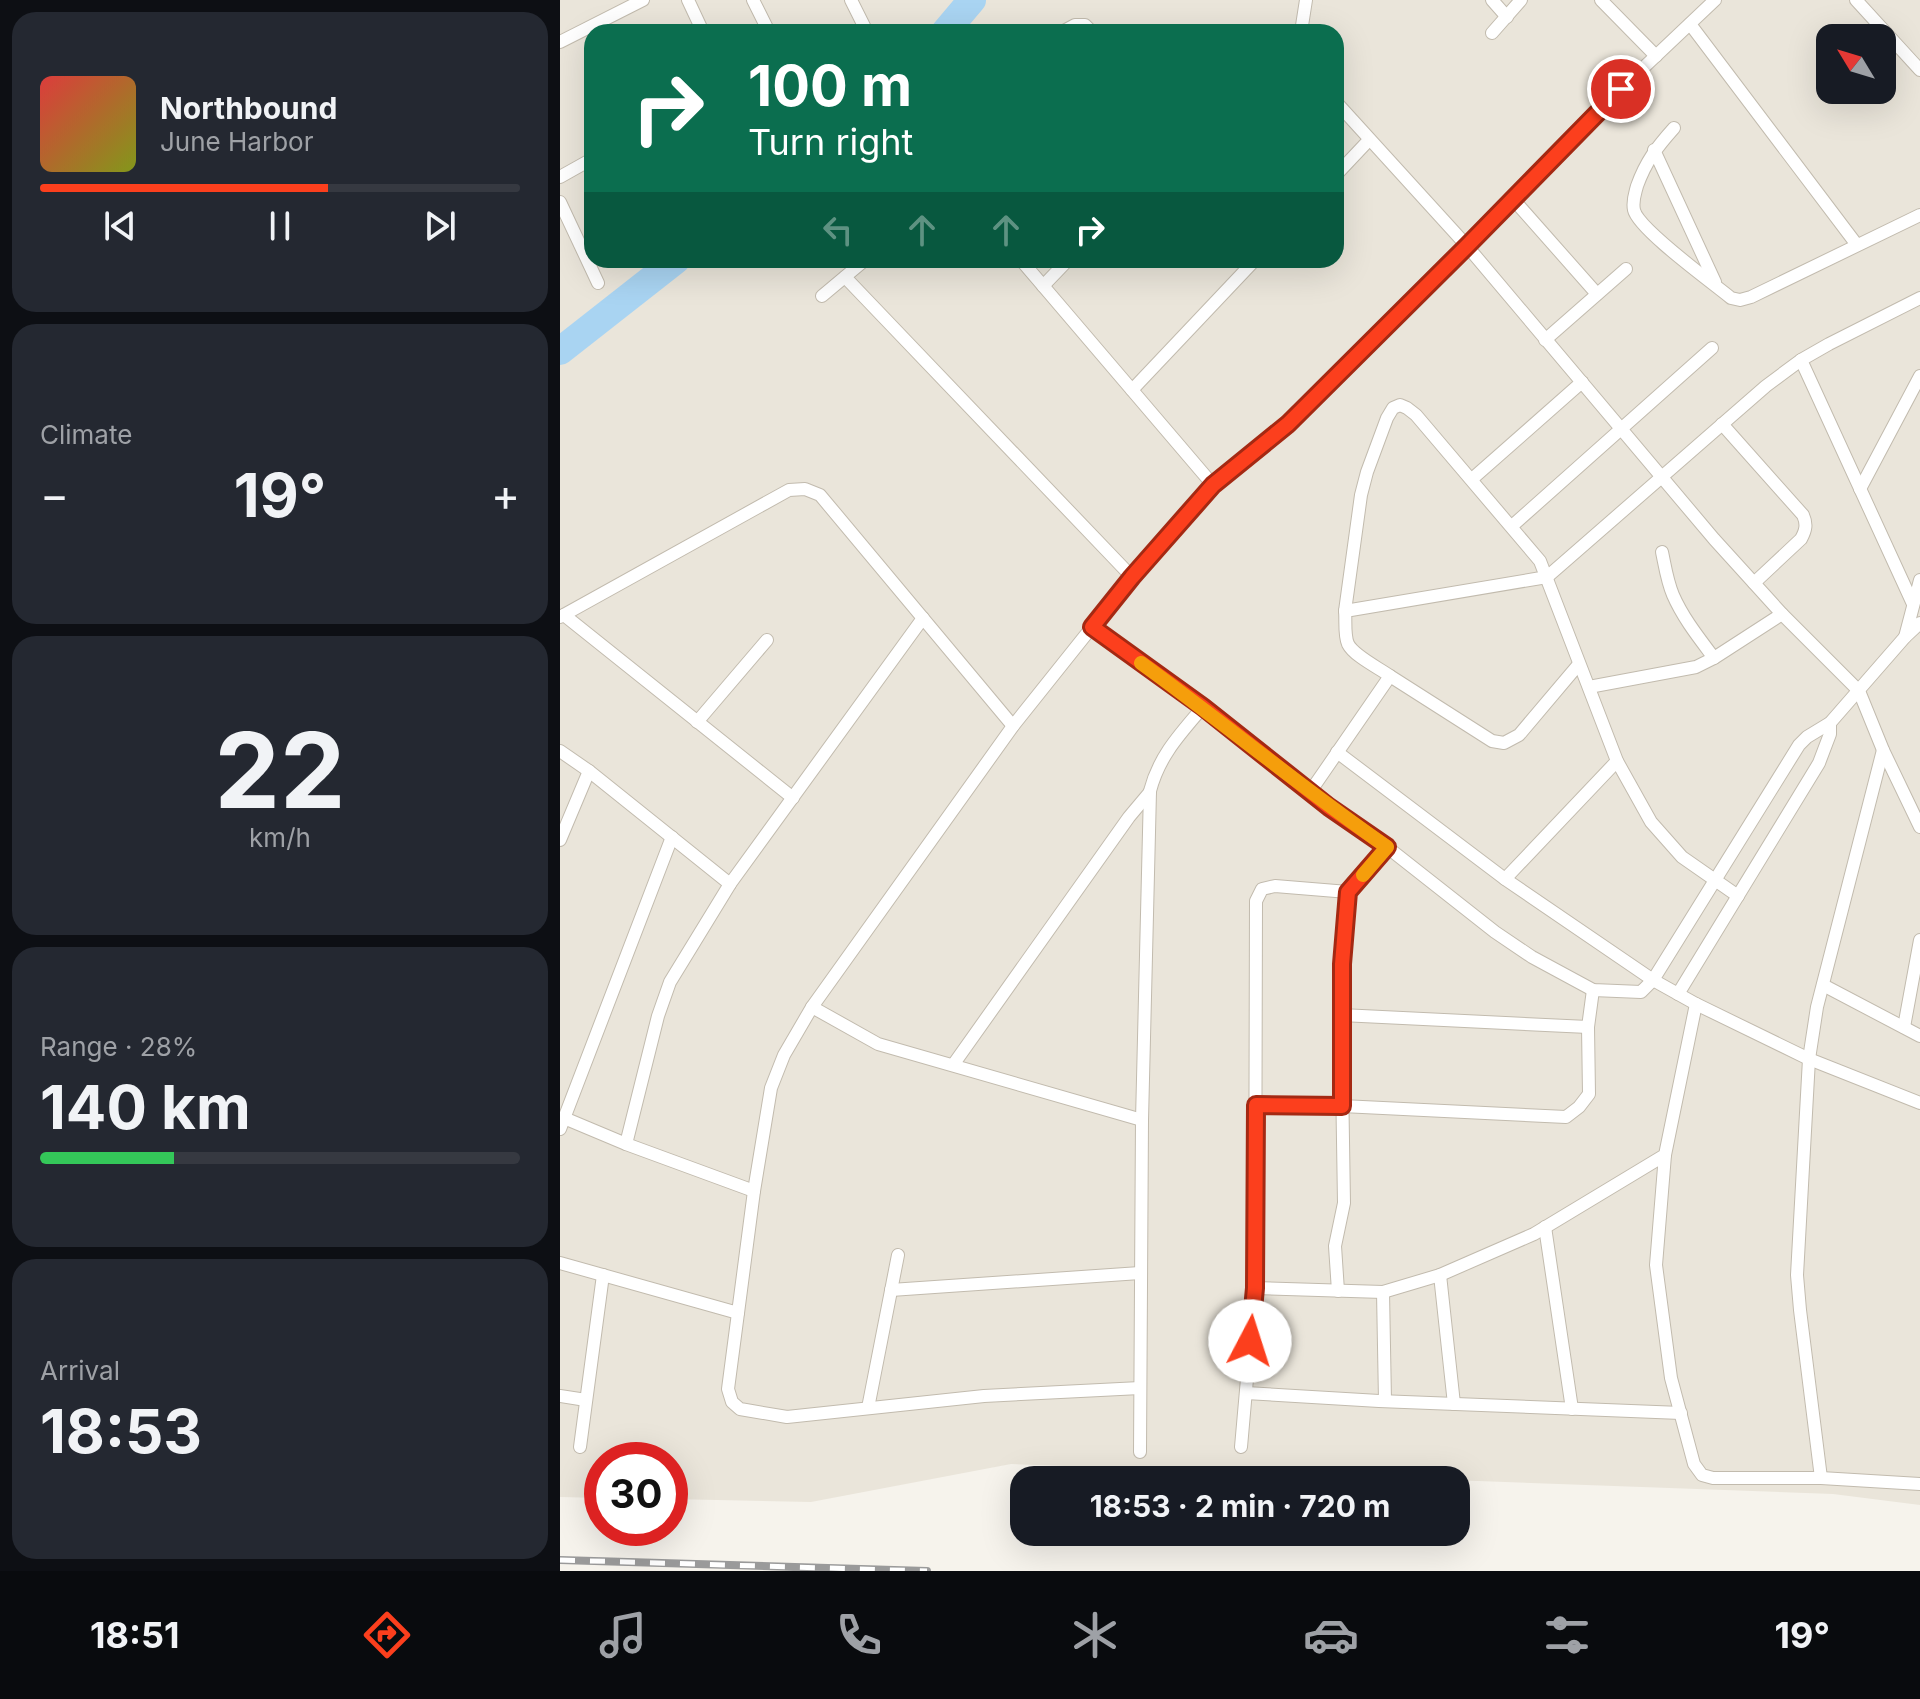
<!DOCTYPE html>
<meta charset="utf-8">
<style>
:root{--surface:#171b24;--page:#242831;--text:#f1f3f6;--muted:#9ea1a6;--line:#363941;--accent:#fc3f1d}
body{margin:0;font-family:Inter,sans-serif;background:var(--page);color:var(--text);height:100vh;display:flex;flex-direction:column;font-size:30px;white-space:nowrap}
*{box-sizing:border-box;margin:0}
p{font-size:26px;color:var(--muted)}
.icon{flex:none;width:44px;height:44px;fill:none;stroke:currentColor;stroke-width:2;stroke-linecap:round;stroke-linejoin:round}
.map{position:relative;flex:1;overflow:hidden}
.panel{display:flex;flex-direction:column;gap:12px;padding:12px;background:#0d0f14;width:560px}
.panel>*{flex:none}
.hud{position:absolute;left:24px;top:24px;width:760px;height:244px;border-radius:24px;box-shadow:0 8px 32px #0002;background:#0b6e4f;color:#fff;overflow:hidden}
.needle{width:52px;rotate:308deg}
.buttons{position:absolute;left:1256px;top:24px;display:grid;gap:16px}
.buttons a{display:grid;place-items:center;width:80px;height:80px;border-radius:16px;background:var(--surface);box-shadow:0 8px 32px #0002;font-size:40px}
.speed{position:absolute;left:24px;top:1442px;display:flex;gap:16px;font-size:40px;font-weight:700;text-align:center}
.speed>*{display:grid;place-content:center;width:104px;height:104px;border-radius:50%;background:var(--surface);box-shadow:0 8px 32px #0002;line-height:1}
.speed .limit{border:12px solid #d22;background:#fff;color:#111}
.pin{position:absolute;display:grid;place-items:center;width:68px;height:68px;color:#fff;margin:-34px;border:4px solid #fff;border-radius:50%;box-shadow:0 2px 8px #0007}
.me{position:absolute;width:88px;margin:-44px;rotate:5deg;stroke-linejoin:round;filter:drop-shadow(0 0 6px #0008)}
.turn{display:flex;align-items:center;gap:28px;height:168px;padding:0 32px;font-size:36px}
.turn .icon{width:104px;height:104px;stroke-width:2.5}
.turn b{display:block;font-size:56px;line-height:68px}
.lanes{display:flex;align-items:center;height:76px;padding:0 32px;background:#0003;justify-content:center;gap:40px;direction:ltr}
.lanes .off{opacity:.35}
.big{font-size:60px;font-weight:700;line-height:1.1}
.panel .widget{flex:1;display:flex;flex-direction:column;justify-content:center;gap:12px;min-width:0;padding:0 28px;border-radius:24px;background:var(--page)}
.panel .dial{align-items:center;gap:0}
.dial b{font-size:104px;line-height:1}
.song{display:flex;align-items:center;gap:24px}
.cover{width:96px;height:96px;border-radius:12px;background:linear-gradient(135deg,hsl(0 70% 55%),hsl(70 70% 35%))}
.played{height:8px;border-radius:4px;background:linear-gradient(90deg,var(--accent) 60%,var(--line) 60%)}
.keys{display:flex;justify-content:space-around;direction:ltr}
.heat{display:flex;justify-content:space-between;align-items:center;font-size:44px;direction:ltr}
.charge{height:12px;border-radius:6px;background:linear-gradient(90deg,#34c759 28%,var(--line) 0)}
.trip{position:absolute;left:450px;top:1466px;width:460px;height:80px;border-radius:24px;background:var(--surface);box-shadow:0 8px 32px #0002;font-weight:700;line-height:80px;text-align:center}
.tabs{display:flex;height:128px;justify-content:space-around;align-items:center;background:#090b0e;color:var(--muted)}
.tabs .icon{width:56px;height:56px}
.tabs .active{color:var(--accent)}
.tabs b{font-size:36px;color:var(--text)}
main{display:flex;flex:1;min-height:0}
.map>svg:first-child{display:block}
.residential{fill:#eae5da;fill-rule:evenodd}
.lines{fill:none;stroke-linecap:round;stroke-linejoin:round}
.river{stroke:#a9d4f2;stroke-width:28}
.street-casing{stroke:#c2bbae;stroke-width:14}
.street{stroke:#fff;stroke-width:12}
.rail-casing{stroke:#9a9a9a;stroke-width:8}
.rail{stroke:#fff;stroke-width:5;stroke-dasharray:15;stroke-linecap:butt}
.route-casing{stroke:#a42913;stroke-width:20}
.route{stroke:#fc3f1d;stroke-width:14}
.slow{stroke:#f59e0b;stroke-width:14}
</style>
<main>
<section class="panel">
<div class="widget">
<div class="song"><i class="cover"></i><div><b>Northbound</b><p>June Harbor</p></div></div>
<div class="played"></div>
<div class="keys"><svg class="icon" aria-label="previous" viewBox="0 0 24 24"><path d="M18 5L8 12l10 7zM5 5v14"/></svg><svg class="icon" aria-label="pause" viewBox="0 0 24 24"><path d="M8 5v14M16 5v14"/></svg><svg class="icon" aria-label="next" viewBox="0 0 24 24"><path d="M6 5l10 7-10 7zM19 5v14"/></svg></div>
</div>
<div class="widget"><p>Climate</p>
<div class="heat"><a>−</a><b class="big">19°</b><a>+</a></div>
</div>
<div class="widget dial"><b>22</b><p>km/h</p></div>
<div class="widget"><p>Range · 28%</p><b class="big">140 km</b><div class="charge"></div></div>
<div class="widget"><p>Arrival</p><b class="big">18:53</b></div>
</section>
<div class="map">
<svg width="1360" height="1571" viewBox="0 0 1360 1571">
<rect width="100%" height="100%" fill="#f6f3ec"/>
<path class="residential" d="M 0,0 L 1360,0 L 1360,1505 L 1273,1494 L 451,1464 L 251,1502 L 110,1499 L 110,1460 L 42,1460 L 42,1498 L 0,1497 ZM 32,32 L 776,32 L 776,260 L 32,260 ZM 1270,38 L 1322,38 L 1322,90 L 1270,90 Z"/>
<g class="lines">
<g class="river">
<path d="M 385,32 L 412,0"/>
<path d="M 0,351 L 116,260"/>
</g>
<defs>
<g id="street">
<path d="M 128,0 L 143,32"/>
<path d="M 193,0 L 209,32"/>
<path d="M 291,0 L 307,32"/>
<path d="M 932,0 L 947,17"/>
<path d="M 1041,0 L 1096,56"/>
<path d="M 1296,0 L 1360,70"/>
<path d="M 1130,24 L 1297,245"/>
<path d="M 502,32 L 515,25 L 525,25 L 532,32"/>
<path d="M 741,32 L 746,0"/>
<path d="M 932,33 L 961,0"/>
<path d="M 0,42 L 83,0"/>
<path d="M 776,102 L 907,246 L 1154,539 L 1222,614 L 1299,691 L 1323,750 L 1360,827"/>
<path d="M 1114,128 C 1097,147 1086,161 1077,186 C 1075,194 1072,201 1074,210 C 1078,229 1153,283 1171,298 L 1180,300 L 1191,297 L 1360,215"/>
<path d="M 1094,150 L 1155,282"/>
<path d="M 776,175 L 809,140"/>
<path d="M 0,177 L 32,159"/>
<path d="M 953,199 L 1037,294"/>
<path d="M 0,202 L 38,283"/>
<path d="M 461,260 L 653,485"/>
<path d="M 285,277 L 572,577"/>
<path d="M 483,286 L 508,260"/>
<path d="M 262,296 L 305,260"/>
<path d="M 985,340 L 1066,269"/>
<path d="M 1241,360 L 1353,604"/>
<path d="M 572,390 L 695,260"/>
<path d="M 1162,424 L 1243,515 C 1247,524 1246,530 1241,539 L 1194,583"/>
<path d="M 912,479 L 1022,382"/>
<path d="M 1300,489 L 1360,376"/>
<path d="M 952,526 L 1152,348"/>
<path d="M 1102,552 C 1105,566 1107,581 1113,595 C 1123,618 1139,638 1154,658"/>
<path d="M 785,611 L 801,495 L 807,472 L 827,418 L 833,408 L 840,405 L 847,408 L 856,415 L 980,561 L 1057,761 L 1091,822 L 1122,857 L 1178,896"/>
<path d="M 4,615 L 233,798"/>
<path d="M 0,617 L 229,490 L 245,489 L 260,495 L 453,726"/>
<path d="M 532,627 L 572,577 L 653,485 L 728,424 L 907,246 L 1044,105 L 1155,0"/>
<path d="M 1345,637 L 1360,580"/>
<path d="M 830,676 L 932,741 L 944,743 L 959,735 L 1019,664"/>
<path d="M 1029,687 L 1136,667 L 1154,658 L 1222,614"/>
<path d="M 137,722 L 207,640"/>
<path d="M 0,751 L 29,771 L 170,884"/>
<path d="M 777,752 L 945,879 L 1093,980 L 1136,1004 L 1249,1059 L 1360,1103"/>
<path d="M 750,792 L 830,676 C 819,668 794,656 788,644 C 784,635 786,621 785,611 L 987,577 L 1206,386 L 1241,360 L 1269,344 L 1360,298"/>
<path d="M 0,840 L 29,771"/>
<path d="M 945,879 L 1057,761"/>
<path d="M 1263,985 L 1360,1036"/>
<path d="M 1118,994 L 1259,763 L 1270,734 L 1270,723"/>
<path d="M 252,1007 L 318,1044 L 582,1120"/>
<path d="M 781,1015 L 1028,1027"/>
<path d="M 1344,1027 L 1360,940"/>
<path d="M 393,1065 L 569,817 L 590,792"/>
<path d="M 696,1105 L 782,1106 L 1006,1117 L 1019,1107 L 1029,1094 L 1028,1027 L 1033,990"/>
<path d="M 4,1118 L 66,1144 L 194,1191"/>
<path d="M 0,1129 L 112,837"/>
<path d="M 66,1144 L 98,1016 L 110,982 L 170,884 L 363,618"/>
<path d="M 1105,1155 L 1096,1265 L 1111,1378 L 1134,1464 L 1142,1475 L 1153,1478 L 1261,1478 L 1360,1484"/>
<path d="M 985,1227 L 1012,1409"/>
<path d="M 0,1263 L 178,1313 L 194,1191 L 211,1088 L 224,1055 L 252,1007 L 453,726 L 532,627 L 643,707 L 769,807 L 827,847 L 935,932 L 972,957 L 1033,990 L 1081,992 L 1093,980 L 1239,745 L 1247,737 L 1270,723 L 1345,637 L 1360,623"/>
<path d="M 880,1275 L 894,1404"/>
<path d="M 695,1288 L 823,1292 L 880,1275 L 974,1234 L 1105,1155 L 1136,1004"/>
<path d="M 331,1290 L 580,1273"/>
<path d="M 778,1291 L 775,1246 L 784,1203 L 781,1015 L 782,964 L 788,892 L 827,847"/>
<path d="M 823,1292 L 825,1401"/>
<path d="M 178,1313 L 168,1389 L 172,1402 L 180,1409 L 227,1417 L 424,1396 L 580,1388"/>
<path d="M 686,1393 L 819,1401 L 1121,1413"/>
<path d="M 0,1396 L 26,1400"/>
<path d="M 308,1408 L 338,1255"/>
<path d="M 20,1447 L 43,1275"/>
<path d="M 681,1447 L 695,1288 L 696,901 L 702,889 L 715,886 L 788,892"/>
<path d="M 580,1452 L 582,1120 L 590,791 C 599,756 620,734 643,707"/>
<path d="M 1261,1478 L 1240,1310 L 1237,1275 L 1249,1059 L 1257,1007 L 1323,750"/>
</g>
</defs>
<use href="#street" class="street-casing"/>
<use href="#street" class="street"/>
<defs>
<path id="rail" d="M 0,1560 L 367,1571"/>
</defs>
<use href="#rail" class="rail-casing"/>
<use href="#rail" class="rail"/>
</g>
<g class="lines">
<defs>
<path id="route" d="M 690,1341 L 695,1288 L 696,1105 L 782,1106 L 782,964 L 788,892 L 827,847 L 769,807 L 643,707 L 532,627 L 572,577 L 653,485 L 728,424 L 907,246 L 1061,89"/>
</defs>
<use href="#route" class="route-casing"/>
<use href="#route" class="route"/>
<path class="slow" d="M 581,663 C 664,723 743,789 827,847 L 803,875"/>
</g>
</svg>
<div class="buttons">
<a><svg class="needle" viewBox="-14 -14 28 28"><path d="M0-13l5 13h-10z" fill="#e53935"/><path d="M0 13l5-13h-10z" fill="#9ea1a6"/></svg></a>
</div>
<div class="speed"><div class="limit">30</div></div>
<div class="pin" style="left:1061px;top:89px;background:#d93025"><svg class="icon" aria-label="arrive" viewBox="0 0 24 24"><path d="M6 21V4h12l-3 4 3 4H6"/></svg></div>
<svg class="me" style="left:690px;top:1341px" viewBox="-20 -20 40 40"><circle r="19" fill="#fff"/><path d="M0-13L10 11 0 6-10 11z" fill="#fc3f1d"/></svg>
<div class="trip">18:53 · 2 min · 720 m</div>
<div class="hud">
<div class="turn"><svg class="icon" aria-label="right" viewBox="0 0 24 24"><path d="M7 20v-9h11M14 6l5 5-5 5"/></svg><div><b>100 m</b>Turn right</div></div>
<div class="lanes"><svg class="icon off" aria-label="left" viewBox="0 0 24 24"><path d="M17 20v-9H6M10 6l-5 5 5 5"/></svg><svg class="icon off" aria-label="ahead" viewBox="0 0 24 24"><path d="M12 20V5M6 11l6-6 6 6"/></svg><svg class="icon off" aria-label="ahead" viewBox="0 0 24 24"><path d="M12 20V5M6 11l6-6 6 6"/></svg><svg class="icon" aria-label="right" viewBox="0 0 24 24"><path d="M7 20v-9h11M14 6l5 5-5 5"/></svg></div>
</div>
</div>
</main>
<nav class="tabs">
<b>18:51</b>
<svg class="icon active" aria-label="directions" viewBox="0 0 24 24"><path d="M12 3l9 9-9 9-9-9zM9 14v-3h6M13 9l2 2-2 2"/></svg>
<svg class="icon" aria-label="music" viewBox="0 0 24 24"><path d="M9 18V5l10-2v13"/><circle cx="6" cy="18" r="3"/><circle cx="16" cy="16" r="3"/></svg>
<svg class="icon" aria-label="phone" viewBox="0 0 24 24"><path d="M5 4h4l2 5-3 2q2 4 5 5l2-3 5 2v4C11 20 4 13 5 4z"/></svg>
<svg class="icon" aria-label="climate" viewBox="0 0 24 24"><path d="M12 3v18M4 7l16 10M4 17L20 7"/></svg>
<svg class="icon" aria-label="car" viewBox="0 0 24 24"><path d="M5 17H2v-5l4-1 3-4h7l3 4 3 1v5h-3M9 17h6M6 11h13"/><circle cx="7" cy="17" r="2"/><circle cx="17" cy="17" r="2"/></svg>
<svg class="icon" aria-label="filters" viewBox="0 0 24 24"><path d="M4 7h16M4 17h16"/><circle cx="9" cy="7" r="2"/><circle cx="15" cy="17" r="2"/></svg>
<b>19°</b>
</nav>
